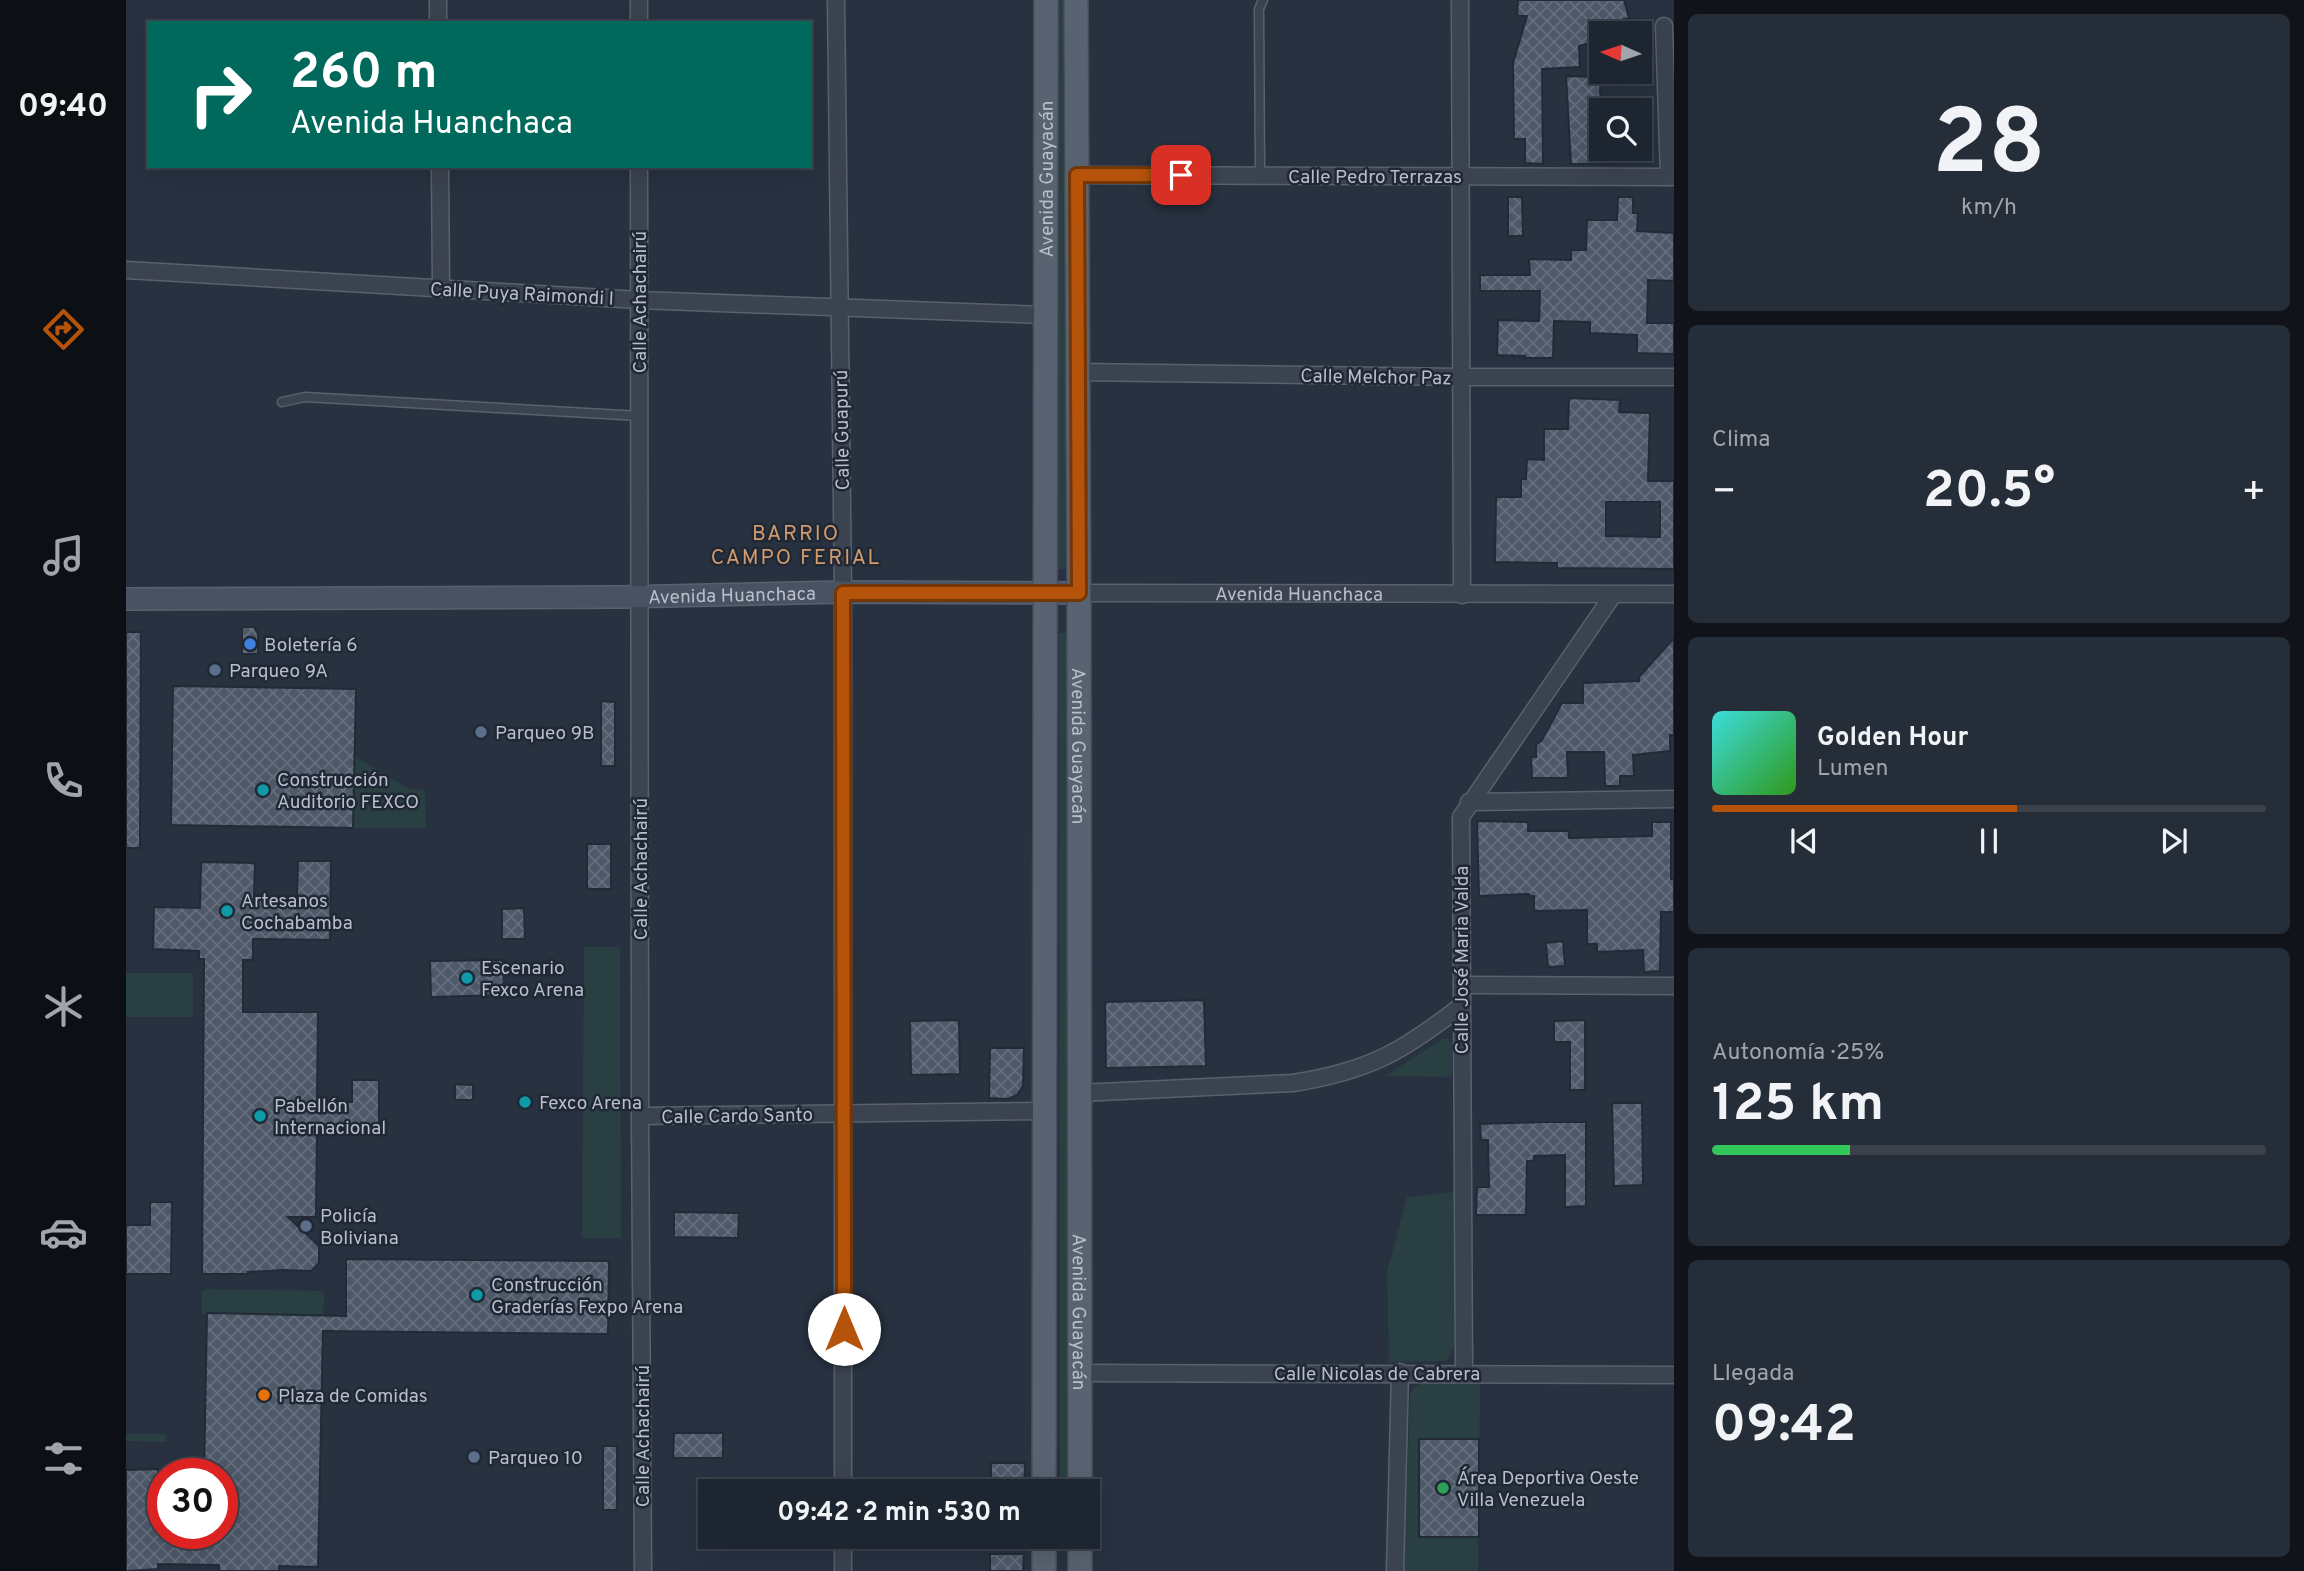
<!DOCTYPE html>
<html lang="es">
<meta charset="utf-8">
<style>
:root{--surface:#1d2530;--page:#252d38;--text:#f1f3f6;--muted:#a0a5ab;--line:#3b424c;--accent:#b45309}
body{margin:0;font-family:Overpass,sans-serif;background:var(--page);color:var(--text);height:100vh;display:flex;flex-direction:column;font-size:26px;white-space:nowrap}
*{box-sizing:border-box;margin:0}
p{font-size:23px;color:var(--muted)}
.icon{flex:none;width:38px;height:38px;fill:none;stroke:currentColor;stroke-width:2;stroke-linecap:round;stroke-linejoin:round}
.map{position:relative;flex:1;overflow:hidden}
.panel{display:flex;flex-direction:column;gap:14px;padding:14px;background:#10141a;width:630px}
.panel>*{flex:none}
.top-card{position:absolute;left:21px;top:21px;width:665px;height:147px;border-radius:0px;box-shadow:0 7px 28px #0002,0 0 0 2px var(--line);background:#00695c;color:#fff;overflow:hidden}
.needle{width:46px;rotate:273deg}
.fabs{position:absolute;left:1463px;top:21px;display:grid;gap:14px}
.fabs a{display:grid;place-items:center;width:63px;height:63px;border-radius:0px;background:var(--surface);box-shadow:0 7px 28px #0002,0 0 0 2px var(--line);font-size:35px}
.speed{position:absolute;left:21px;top:1458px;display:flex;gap:14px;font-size:35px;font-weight:700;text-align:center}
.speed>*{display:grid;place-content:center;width:91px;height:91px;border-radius:50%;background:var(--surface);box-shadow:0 7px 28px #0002,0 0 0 2px var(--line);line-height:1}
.speed .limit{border:10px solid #d22;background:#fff;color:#111}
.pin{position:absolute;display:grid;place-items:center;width:60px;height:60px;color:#fff;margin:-30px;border-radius:14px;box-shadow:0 4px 10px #0006}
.me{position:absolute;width:77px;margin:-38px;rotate:0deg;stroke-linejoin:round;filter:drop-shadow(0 0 5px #0008)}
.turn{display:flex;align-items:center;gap:24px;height:147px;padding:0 28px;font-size:32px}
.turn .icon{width:91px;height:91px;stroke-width:2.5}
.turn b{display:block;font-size:49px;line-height:60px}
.big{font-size:52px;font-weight:700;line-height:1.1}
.panel .card{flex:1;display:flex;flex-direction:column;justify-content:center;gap:10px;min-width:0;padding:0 24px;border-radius:10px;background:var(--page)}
.panel .dial{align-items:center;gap:0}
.dial b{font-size:91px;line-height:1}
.song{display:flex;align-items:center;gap:21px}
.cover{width:84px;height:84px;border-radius:10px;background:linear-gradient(135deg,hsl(180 70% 55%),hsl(110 70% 35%))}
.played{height:7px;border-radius:4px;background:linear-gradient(90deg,var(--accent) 55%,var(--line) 55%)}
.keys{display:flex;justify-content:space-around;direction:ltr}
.heat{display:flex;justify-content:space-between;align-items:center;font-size:38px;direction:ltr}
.charge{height:10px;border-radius:5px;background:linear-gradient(90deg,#34c759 25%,var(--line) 0)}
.trip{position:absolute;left:572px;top:1479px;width:402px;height:70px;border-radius:0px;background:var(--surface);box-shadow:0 7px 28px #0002,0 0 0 2px var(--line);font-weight:700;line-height:70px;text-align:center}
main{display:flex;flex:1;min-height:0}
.menu{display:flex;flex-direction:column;width:126px;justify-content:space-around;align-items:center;background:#0c0f13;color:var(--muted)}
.menu .icon{width:49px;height:49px}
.menu .active{color:var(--accent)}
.menu b{font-size:32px;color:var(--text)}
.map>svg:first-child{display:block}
.green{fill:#2a3f42}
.building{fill:url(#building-cross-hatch);stroke:#222a37;stroke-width:2;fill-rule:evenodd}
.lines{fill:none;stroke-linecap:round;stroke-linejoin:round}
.lane-casing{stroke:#59616d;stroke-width:11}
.street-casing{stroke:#59616d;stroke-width:19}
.secondary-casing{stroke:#59616d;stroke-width:24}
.primary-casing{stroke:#454c59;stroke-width:26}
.lane{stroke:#3b4350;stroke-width:8}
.street{stroke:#3b4350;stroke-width:16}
.secondary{stroke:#495263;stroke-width:21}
.primary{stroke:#596270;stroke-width:23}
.route-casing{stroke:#753606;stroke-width:18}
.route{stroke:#b45309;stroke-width:12}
.shop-dot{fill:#3f7fe0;stroke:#202835;stroke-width:2.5}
.service-dot{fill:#5c6f8a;stroke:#202835;stroke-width:2.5}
.culture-dot{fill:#0f9aa8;stroke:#202835;stroke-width:2.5}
.food-dot{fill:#e8710a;stroke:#202835;stroke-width:2.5}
.leisure-dot{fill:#2e9e5b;stroke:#202835;stroke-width:2.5}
.labels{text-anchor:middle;stroke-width:5;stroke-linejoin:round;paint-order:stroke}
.street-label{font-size:19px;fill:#b8beca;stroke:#202835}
.poi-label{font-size:19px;fill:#b8beca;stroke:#202835;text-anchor:start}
.neighbourhood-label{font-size:21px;letter-spacing:2px;fill:#d19b6c;stroke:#202835}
</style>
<main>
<nav class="menu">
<b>09:40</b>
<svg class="icon active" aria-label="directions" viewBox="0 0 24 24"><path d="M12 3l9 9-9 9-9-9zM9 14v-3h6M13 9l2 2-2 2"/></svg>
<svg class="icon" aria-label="music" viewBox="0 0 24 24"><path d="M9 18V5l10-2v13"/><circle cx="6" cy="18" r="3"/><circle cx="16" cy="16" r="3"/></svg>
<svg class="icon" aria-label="phone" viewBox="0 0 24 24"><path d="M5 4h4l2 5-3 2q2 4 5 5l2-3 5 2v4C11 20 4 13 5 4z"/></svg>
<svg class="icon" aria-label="climate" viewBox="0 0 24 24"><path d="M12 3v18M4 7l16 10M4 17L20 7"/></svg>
<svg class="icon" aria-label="car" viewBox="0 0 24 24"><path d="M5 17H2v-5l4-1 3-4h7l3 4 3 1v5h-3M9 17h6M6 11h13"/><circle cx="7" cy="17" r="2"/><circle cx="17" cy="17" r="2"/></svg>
<svg class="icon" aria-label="filters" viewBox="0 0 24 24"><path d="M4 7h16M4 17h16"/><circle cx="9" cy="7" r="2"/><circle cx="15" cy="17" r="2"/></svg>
</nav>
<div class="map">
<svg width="1548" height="1571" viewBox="0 0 1548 1571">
<defs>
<pattern id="building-cross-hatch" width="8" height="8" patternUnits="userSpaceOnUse" patternTransform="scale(1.75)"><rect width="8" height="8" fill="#4d5869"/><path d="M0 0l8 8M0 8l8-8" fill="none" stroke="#656e7d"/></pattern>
</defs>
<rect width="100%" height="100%" fill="#273140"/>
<g class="green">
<path d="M 929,0 L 937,0 L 940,569 L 932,569 Z"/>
<path d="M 933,633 L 942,633 L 942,1491 L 934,1491 Z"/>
<path d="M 229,756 L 283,789 L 299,790 L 300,828 L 227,828 Z"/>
<path d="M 458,947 L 494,947 L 495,1238 L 456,1238 Z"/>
<rect x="0" y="973" width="67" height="44"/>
<path d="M 1318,1038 L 1323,1039 L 1326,1044 L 1326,1077 L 1259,1076 Z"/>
<path d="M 1329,1192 L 1328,1347 L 1320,1361 L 1263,1362 L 1261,1272 L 1281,1197 Z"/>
<path d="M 80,1289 L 194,1291 L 198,1294 L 197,1316 L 76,1314 L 76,1292 Z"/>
<path d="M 1296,1383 L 1354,1384 L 1352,1571 L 1278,1571 L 1284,1395 L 1287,1388 Z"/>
<path d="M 0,1434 L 40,1434 L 40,1442 L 0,1441 Z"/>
</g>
<g class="building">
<path d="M 1392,0 L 1498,0 L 1503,18 L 1481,24 L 1484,33 L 1475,33 L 1475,40 L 1453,46 L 1454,67 L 1416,69 L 1417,164 L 1399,163 L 1399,139 L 1388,139 L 1387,63 L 1401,16 L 1391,16 Z"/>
<path d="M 1440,76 L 1474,77 L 1475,149 L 1527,149 L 1527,163 L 1445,164 Z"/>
<path d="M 1382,197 L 1396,197 L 1397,236 L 1382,236 Z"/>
<path d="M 1492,197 L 1507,197 L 1507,213 L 1512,213 L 1511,231 L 1548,233 L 1548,281 L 1522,280 L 1521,323 L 1548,323 L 1548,354 L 1511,353 L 1511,335 L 1464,333 L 1464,322 L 1428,321 L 1427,358 L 1399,358 L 1399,356 L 1371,355 L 1372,320 L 1413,321 L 1414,291 L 1354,291 L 1354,275 L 1404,275 L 1403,259 L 1445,260 L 1445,250 L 1460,250 L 1461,220 L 1491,220 Z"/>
<path d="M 1443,398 L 1494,400 L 1493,412 L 1524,413 L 1522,481 L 1548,481 L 1548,569 L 1431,568 L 1431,563 L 1369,562 L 1370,497 L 1395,497 L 1395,479 L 1400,479 L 1401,459 L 1418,460 L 1418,429 L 1442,429 ZM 1480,502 L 1534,502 L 1534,537 L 1480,536 Z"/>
<path d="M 116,627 L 128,627 L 132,634 L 132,654 L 116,654 Z"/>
<path d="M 0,632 L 15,632 L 14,848 L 0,848 Z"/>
<path d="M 1548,638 L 1548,735 L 1544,735 L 1544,751 L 1507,755 L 1508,776 L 1494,776 L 1494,786 L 1479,786 L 1478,752 L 1441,752 L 1442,778 L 1406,778 L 1405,757 L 1410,757 L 1410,745 L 1416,740 L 1436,703 L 1457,703 L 1457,683 L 1513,681 L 1513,677 Z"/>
<path d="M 47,686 L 230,689 L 227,828 L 45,825 Z"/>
<path d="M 475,701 L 489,702 L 489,766 L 475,766 Z"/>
<path d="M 1351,821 L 1402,822 L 1402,831 L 1443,831 L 1443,838 L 1526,836 L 1526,822 L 1545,822 L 1545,879 L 1548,879 L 1548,912 L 1535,912 L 1534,971 L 1518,972 L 1517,950 L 1471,952 L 1471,944 L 1461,944 L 1461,910 L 1408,911 L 1408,896 L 1403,896 L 1403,894 L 1353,896 Z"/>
<rect x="461" y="844" width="24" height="45"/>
<path d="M 172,861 L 205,861 L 204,940 L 127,939 L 127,960 L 117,960 L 117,1012 L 192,1012 L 191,1101 L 226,1102 L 226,1080 L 253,1080 L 253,1125 L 203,1126 L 203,1131 L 191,1130 L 190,1217 L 162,1217 L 193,1246 L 193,1263 L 185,1271 L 158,1270 L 122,1272 L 122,1274 L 76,1274 L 78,959 L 73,959 L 73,951 L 27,949 L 28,907 L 74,908 L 75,862 L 129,863 L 128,896 L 171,896 Z"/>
<path d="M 398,908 L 399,939 L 376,939 L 376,909 Z"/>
<path d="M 1437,941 L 1439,966 L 1422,967 L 1420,943 Z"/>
<path d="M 377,960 L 378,995 L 305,997 L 304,961 Z"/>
<path d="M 1078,1000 L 1080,1066 L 980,1068 L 979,1002 Z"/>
<path d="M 833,1020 L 834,1074 L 785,1075 L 784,1021 Z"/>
<path d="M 1459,1020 L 1459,1090 L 1444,1090 L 1444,1042 L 1428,1042 L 1428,1021 Z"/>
<path d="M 864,1048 L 898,1048 L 897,1086 L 891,1095 L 882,1099 L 863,1098 Z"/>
<path d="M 329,1084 L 347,1085 L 347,1100 L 329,1100 Z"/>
<path d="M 1486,1103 L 1516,1103 L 1517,1185 L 1488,1186 Z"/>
<path d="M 1418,1122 L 1460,1122 L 1460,1206 L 1439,1207 L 1439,1155 L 1408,1156 L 1408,1161 L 1401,1161 L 1400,1215 L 1350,1215 L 1351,1187 L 1363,1187 L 1362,1140 L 1355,1140 L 1354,1124 Z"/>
<path d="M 24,1202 L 46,1202 L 45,1274 L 0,1274 L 0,1225 L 24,1225 Z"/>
<path d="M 548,1212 L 613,1213 L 612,1238 L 548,1237 Z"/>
<path d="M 220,1259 L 483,1261 L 482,1334 L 197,1331 L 192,1567 L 153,1566 L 153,1571 L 93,1571 L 93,1565 L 32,1564 L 32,1569 L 0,1571 L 0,1470 L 32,1469 L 32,1481 L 37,1481 L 37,1533 L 96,1533 L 96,1474 L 78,1474 L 81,1313 L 220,1316 Z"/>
<path d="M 548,1433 L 597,1433 L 597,1458 L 547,1458 Z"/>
<rect x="1293" y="1439" width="60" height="98"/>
<rect x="477" y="1446" width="14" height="64"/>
<path d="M 865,1463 L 899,1463 L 898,1491 L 865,1491 Z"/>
<path d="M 864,1554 L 898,1554 L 897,1571 L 864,1571 Z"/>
</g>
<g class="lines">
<defs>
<g id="lane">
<path d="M 1134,175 L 1133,9 L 1137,0"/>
<path d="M 156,402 L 179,397 L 514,416"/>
</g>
<g id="street">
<path d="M 312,0 L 312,23"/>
<path d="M 710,0 L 717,592 L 717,1491"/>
<path d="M 1334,0 L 1336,595"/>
<path d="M 513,23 L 513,0"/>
<path d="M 1538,26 L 1543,177"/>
<path d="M 314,166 L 315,288"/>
<path d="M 513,166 L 514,1116 L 517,1571"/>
<path d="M 951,175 L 1548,177"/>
<path d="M 0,270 L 513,300 L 918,315"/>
<path d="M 952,372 L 1335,377 L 1548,377"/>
<path id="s1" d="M 953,593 L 1548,594"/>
<path d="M 1343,802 L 1548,799"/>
<path d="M 1336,985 L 1548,986"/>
<path d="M 953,1093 L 1167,1083 C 1243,1071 1276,1052 1335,1006"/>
<path d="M 514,1116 L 919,1111"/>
<path d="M 953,1373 L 1548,1375"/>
<path d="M 1338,1373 L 1335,817 L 1487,595"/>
<path d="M 717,1571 L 717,1536"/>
<path d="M 1269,1571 L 1274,1372"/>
</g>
<g id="secondary">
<path id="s2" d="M 0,599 L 496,597 L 717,592 L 953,593"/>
</g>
<g id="primary">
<path id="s3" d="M 950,0 L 953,613 L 954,1491"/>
<path id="s4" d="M 918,1491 L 920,0"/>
<path d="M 954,1536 L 954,1571"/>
<path d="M 918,1571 L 918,1536"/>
</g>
</defs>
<use href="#lane" class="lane-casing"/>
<use href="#street" class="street-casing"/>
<use href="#secondary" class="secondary-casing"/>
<use href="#primary" class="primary-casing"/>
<use href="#lane" class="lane"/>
<use href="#street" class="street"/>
<use href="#secondary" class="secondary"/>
<use href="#primary" class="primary"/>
</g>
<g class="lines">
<defs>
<path id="route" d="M 718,1329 L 717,593 L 953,593 L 951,175 L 1055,175"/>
</defs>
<use href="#route" class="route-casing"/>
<use href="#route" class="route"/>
</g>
<circle class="shop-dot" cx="124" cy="644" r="7"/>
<g class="service-dot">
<circle cx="89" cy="670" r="7"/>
<circle cx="355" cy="732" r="7"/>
<circle cx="180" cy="1226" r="7"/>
<circle cx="348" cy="1457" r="7"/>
</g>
<g class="culture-dot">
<circle cx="137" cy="790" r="7"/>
<circle cx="101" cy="911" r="7"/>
<circle cx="341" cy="978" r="7"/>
<circle cx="399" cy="1102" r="7"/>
<circle cx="134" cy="1116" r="7"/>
<circle cx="351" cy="1295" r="7"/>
</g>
<circle class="food-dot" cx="138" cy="1395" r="7"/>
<circle class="leisure-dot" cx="1317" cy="1488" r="7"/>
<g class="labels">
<g class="street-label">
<text x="1249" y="183">Calle Pedro Terrazas</text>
<text dy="7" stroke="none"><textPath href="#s4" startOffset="1312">Avenida Guayacán</textPath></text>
<text transform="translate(396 293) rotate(3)" y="7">Calle Puya Raimondi I</text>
<text transform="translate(513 302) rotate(-90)" y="7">Calle Achachairú</text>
<text transform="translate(1250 376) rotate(1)" y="7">Calle Melchor Paz</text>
<text transform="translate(715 430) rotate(-91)" y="7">Calle Guapurú</text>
<text dy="7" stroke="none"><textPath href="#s1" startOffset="220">Avenida Huanchaca</textPath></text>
<text dy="7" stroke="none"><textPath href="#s2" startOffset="606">Avenida Huanchaca</textPath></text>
<text dy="7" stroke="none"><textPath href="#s3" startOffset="746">Avenida Guayacán</textPath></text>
<text transform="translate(514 869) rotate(-90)" y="7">Calle Achachairú</text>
<text transform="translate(1335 960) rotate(-90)" y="7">Calle José Maria Valda</text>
<text transform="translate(611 1115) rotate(-1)" y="7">Calle Cardo Santo</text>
<text dy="7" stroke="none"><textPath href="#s3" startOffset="1312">Avenida Guayacán</textPath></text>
<text x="1251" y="1380">Calle Nicolas de Cabrera</text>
<text transform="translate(516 1436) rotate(-90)" y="7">Calle Achachairú</text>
</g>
<g class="poi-label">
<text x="138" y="651">Boletería 6</text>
<text x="103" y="677">Parqueo 9A</text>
<text x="369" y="739">Parqueo 9B</text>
<text x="151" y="786">Construcción<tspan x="151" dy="22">Auditorio FEXCO</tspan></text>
<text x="115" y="907">Artesanos<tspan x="115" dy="22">Cochabamba</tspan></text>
<text x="355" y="974">Escenario<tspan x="355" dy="22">Fexco Arena</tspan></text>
<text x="413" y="1109">Fexco Arena</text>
<text x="148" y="1112">Pabellón<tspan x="148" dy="22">Internacional</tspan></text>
<text x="194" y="1222">Policía<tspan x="194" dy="22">Boliviana</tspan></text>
<text x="365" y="1291">Construcción<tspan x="365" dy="22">Graderías Fexpo Arena</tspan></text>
<text x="152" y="1402">Plaza de Comidas</text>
<text x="362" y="1464">Parqueo 10</text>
<text x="1331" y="1484">Área Deportiva Oeste<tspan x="1331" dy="22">Villa Venezuela</tspan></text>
</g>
<g class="neighbourhood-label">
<text x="670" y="540">BARRIO<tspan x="670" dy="24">CAMPO FERIAL</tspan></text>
</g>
</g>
</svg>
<div class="fabs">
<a><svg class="needle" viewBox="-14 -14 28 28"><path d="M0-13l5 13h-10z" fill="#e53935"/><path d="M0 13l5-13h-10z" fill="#a0a5ab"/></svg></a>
<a><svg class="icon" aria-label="search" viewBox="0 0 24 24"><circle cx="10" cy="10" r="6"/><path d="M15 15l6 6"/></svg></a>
</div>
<div class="speed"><div class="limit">30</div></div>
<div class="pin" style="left:1055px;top:175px;background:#d93025"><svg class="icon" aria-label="arrive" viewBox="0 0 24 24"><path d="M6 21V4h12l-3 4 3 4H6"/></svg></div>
<svg class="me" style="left:718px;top:1329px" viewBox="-20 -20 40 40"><circle r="19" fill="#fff"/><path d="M0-13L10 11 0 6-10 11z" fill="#b45309"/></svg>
<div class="trip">09:42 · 2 min · 530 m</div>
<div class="top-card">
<div class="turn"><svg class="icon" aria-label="right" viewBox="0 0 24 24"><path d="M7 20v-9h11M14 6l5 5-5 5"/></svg><div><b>260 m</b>Avenida Huanchaca</div></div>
</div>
</div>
<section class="panel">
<div class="card dial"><b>28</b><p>km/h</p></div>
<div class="card"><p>Clima</p>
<div class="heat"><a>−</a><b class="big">20.5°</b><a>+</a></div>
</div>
<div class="card">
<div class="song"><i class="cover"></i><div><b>Golden Hour</b><p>Lumen</p></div></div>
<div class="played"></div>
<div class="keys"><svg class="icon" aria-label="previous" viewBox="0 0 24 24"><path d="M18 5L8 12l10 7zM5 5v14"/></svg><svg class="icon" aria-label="pause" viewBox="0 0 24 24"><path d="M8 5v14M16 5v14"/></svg><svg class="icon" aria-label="next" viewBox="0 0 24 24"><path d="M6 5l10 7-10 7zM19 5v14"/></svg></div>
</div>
<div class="card"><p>Autonomía · 25%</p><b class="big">125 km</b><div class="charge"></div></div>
<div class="card"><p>Llegada</p><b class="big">09:42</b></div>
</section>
</main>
